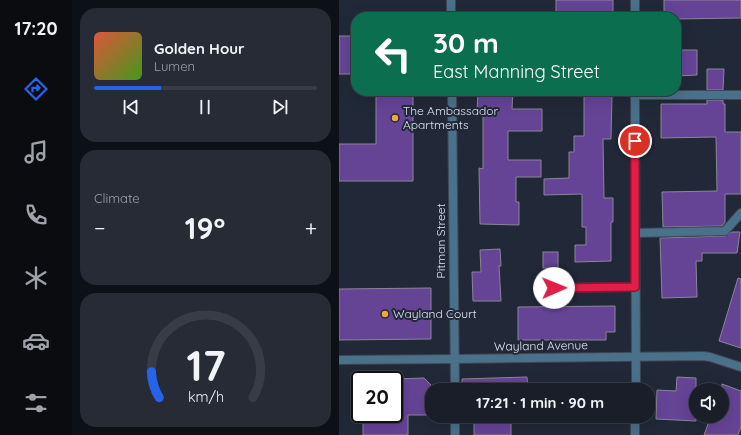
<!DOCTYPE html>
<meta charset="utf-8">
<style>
:root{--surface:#191e29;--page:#262b35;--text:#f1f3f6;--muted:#9fa2a8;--line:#373c46;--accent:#2563eb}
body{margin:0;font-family:Quicksand,sans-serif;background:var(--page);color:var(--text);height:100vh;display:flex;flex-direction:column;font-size:15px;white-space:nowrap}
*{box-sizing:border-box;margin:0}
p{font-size:13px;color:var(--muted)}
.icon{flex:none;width:22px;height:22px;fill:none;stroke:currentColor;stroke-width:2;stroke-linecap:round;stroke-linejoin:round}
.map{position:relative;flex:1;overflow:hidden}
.details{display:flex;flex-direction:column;gap:8px;padding:8px;background:#0e1017;width:267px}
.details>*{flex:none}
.top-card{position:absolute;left:12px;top:12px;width:330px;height:84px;border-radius:16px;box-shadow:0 4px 16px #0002,0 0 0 1px var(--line);background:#0b6e4f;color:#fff;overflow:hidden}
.buttons{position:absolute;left:350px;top:383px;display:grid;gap:8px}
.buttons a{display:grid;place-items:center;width:40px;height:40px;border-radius:50%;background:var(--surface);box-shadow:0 4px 16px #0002,0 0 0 1px var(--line);font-size:20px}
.speed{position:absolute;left:12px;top:371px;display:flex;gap:8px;font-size:20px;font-weight:700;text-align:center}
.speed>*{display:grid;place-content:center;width:52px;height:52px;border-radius:50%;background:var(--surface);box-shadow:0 4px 16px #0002,0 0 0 1px var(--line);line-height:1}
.speed .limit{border:2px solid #111;border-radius:6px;background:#fff;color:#111}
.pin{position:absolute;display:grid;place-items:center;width:34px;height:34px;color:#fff;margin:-17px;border:2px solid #fff;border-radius:50%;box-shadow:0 1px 4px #0007}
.me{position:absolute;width:44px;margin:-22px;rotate:89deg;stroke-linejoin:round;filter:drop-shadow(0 0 3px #0008)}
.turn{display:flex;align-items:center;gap:14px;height:84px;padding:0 16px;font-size:18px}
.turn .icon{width:52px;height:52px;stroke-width:2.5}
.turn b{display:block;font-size:28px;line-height:34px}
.big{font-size:30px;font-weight:700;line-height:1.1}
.details .widget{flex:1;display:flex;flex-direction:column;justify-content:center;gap:6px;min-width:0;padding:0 14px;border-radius:16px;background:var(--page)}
.details .dial{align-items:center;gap:0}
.dial svg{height:104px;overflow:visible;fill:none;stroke:var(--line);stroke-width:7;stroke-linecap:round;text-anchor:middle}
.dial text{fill:var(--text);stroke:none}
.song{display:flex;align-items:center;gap:12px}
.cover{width:48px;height:48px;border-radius:6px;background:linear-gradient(135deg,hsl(10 70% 55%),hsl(100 70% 35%))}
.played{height:4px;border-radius:2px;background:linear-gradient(90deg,var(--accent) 30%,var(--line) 30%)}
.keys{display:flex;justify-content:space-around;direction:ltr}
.heat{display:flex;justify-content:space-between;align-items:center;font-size:22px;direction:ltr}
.trip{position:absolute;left:86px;top:383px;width:230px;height:40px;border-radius:16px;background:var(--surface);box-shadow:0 4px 16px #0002,0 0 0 1px var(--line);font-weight:700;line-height:40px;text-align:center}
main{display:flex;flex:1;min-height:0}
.menu{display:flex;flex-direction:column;width:72px;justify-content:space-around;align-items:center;background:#0a0c10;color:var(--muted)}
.menu .icon{width:28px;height:28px}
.menu .current{color:var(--accent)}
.menu b{font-size:18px;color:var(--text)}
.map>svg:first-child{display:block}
.building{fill:#654495;stroke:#8c8599}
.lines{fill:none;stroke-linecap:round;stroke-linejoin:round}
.service-casing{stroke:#404655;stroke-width:10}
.minor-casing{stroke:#404655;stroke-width:10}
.tertiary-casing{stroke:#404655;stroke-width:10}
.service{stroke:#497189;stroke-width:8}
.minor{stroke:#497189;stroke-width:8}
.tertiary{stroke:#497189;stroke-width:8}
.route-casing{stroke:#92132f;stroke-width:10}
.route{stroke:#e11d48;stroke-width:7}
.poi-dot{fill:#efa73e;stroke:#212837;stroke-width:1.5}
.labels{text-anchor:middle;stroke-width:4;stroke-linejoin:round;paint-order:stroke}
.poi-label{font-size:12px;fill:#e0e5f0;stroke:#212837;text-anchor:start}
.street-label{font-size:12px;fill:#e0e5f0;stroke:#212837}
</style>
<main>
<nav class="menu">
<b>17:20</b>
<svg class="icon current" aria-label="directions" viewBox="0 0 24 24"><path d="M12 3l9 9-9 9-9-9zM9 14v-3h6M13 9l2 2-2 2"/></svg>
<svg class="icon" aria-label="music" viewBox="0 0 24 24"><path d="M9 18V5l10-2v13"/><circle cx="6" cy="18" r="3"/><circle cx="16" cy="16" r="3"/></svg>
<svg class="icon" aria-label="phone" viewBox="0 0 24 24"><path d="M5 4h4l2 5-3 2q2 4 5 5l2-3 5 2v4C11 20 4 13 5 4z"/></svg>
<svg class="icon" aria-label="climate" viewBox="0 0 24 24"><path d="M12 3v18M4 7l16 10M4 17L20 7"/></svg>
<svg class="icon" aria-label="car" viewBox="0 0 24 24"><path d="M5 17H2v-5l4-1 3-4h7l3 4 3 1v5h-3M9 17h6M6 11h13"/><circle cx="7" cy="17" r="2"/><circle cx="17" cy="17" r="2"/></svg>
<svg class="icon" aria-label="filters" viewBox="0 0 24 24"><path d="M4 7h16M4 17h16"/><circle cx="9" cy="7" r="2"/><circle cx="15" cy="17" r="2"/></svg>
</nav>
<section class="details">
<div class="widget">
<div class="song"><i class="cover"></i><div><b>Golden Hour</b><p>Lumen</p></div></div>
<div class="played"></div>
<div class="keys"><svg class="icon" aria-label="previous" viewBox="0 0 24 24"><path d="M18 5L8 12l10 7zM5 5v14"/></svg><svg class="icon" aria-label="pause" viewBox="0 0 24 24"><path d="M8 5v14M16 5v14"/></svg><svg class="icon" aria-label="next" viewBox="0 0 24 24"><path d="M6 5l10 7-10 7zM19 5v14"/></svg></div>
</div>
<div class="widget"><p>Climate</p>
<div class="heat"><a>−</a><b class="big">19°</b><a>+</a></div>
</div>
<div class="widget dial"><svg viewBox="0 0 100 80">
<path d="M14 69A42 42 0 1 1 86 69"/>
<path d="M14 69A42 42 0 0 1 8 49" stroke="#2563eb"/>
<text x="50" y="56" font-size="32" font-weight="700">17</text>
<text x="50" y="72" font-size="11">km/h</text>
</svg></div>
</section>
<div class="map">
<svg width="402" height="435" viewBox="0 0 402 435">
<rect width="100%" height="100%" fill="#212837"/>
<g class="building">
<path d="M 217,0 L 274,0 L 274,13 L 238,13 L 238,17 L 217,17 Z"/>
<path d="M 325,0 L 402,0 L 402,18 L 337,19 L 337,17 L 325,17 Z"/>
<rect x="0" y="36" width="17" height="38"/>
<path d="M 337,50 L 358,50 L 358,75 L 337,76 Z"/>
<path d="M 368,69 L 385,69 L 384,90 L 368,90 Z"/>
<path d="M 37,91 L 74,91 L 74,181 L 0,181 L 0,144 L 37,144 Z"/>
<path d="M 139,91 L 174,91 L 173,109 L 203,109 L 203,131 L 169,131 L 169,160 L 202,160 L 202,177 L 177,177 L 177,202 L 180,202 L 180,225 L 141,224 L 140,168 L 144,169 L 144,112 L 138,112 Z"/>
<path d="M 245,96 L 273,96 L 272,139 L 264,139 L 265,198 L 274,198 L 274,222 L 272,222 L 272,261 L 236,262 L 236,245 L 247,245 L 247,227 L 243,227 L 243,194 L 205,195 L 205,179 L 230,178 L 230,152 L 235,152 L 235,136 L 245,136 Z"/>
<path d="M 368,100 L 384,100 L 384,104 L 386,104 L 386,132 L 402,132 L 402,194 L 386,194 L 386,222 L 383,226 L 324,227 L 323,192 L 378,191 L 377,137 L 322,138 L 322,104 L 368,104 Z"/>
<path d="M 393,232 L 401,232 L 398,253 L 363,253 L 363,261 L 357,261 L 358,297 L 323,298 L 321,238 L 386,236 Z"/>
<path d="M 161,249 L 162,266 L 160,266 L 162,301 L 134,301 L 133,272 L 142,272 L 141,250 Z"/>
<rect x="204" y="252" width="15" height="16"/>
<path d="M 399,278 L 402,279 L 402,348 L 380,341 Z"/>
<path d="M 92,288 L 92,339 L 0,340 L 0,289 Z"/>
<path d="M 276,306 L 276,332 L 267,332 L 267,340 L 179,340 L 179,307 Z"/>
<path d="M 188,377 L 189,390 L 123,390 L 123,379 Z"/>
<path d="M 338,377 L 357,378 L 357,421 L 317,419 L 318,390 L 337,391 Z"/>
<path d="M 85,378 L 93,386 L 93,415 L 69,415 L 69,435 L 24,435 L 24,414 L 55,414 L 55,379 Z"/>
<path d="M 383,384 L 402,391 L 402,427 L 399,435 L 365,435 L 372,416 L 383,416 Z"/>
<rect x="135" y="416" width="37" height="19"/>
</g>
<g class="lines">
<defs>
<g id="service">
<path d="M 296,95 L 402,95"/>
<path d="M 296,233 L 386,231 L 402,213"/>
<path d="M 215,288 L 296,287"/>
</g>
<g id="minor">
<path d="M 296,17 L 296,0"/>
<path d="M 296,91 L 297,390"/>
<path d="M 0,360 L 115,359"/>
<path d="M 296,435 L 296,416"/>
</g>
<g id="tertiary">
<path d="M 112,0 L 112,17"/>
<path d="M 113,91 L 116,390"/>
<path d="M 115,359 L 364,356 L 371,357 L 402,367"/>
<path d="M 116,416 L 116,435"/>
</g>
</defs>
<use href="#service" class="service-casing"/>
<use href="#minor" class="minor-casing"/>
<use href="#tertiary" class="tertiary-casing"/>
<use href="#service" class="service"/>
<use href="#minor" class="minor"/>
<use href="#tertiary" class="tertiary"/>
</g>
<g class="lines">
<defs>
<path id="route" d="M 215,288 L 296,287 L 296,141"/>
</defs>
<use href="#route" class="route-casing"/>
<use href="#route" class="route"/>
</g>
<g class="poi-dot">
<circle cx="56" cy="118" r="4"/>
<circle cx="46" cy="314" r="4"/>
</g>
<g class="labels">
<g class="poi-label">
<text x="64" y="115">The Ambassador<tspan x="64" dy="14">Apartments</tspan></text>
<text x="54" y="318">Wayland Court</text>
</g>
<g class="street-label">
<text transform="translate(102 241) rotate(-90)" y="4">Pitman Street</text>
<text transform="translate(202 346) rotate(-1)" y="4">Wayland Avenue</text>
</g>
</g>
</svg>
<div class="buttons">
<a><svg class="icon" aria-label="sound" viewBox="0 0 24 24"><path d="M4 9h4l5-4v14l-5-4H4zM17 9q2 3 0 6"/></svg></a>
</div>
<div class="speed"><div class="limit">20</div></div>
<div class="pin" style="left:296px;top:141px;background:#d93025"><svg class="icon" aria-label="arrive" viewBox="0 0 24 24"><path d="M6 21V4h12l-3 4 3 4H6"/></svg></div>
<svg class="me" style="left:215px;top:288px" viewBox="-20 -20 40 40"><circle r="19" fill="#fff"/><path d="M0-13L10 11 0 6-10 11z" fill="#e11d48"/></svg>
<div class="trip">17:21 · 1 min · 90 m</div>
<div class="top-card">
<div class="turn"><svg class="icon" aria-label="left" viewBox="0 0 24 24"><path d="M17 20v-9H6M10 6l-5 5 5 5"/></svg><div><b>30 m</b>East Manning Street</div></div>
</div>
</div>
</main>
